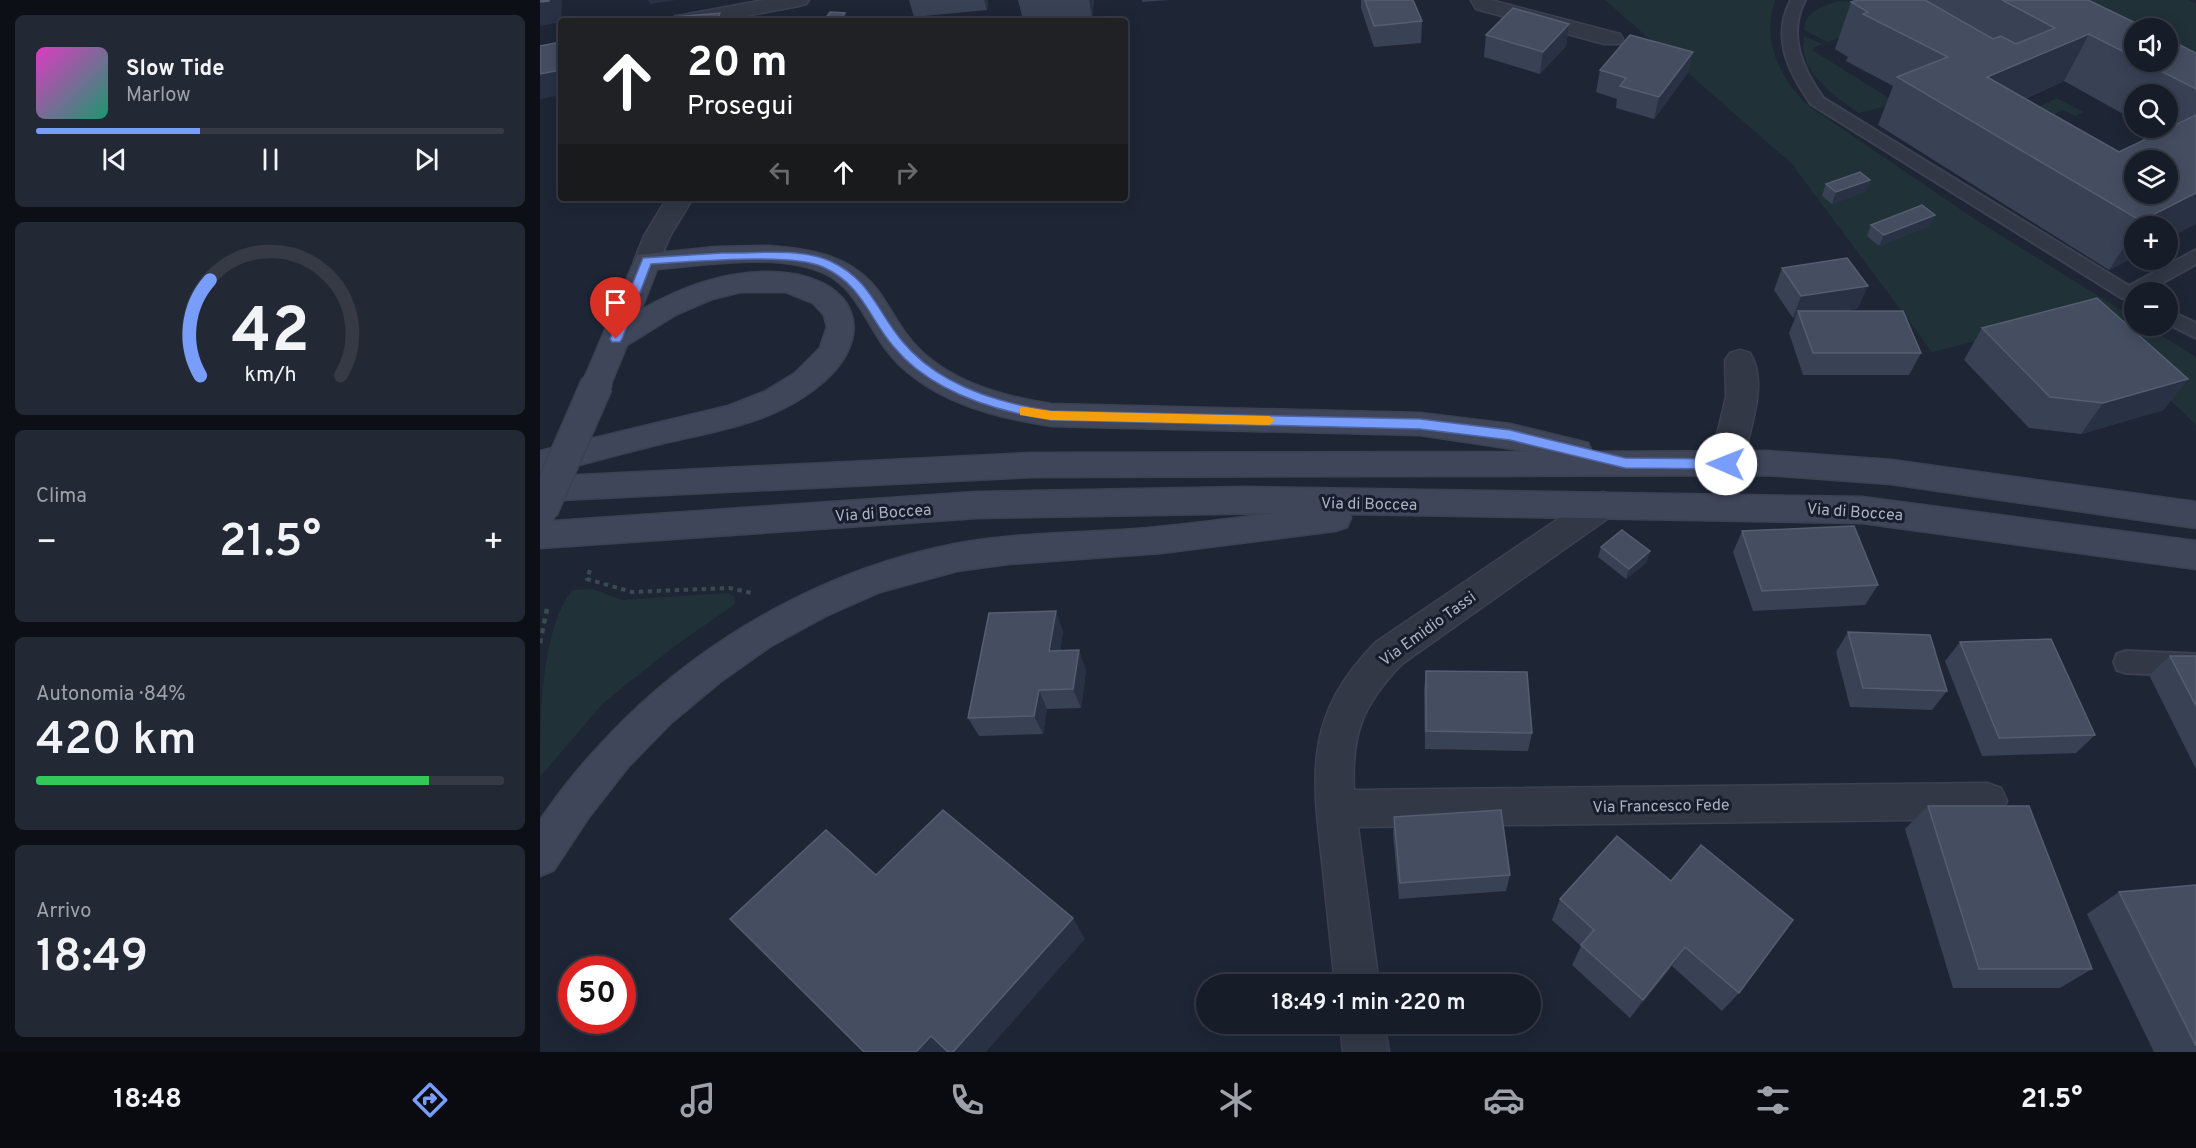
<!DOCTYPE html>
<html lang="it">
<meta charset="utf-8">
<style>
:root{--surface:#161c28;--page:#232934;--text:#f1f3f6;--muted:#9ea1a8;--line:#353a45;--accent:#799dfb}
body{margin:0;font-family:Overpass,sans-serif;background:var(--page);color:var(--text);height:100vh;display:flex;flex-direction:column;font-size:22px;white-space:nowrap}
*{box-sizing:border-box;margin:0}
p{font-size:20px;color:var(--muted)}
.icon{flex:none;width:33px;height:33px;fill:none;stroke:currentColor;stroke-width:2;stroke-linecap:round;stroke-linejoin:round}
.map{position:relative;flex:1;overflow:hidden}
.panel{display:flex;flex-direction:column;gap:15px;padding:15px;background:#0c0f16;width:540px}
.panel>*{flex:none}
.top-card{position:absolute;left:18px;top:18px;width:570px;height:183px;border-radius:6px;box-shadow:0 3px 15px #0003,0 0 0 2px var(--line);background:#202124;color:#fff;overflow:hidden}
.fabs{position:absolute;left:1584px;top:18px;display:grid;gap:12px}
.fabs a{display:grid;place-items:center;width:54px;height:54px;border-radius:50%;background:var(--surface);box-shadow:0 3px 15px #0003,0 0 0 2px var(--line);font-size:30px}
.speed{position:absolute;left:18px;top:956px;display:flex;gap:12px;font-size:30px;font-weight:700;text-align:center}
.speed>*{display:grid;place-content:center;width:78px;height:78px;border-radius:50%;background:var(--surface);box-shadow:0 3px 15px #0003,0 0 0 2px var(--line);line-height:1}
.speed .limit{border:9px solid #d22;background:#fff;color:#111}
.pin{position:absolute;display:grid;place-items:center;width:51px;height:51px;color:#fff;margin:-62px -26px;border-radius:50% 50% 50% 0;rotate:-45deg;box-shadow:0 0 6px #0007}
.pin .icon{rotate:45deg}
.me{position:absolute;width:66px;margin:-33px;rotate:271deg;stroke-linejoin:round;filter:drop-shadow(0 0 4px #0008)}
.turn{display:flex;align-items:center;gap:21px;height:126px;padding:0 30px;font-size:27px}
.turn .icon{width:78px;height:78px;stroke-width:2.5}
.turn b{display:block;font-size:42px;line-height:51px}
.lanes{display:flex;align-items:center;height:57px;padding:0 30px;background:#0003;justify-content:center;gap:30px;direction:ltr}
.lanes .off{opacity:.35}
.big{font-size:45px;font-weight:600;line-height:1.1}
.panel .widget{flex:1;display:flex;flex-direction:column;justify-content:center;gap:9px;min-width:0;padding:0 21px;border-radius:9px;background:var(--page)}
.panel .dial{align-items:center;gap:0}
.dial svg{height:156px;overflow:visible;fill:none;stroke:var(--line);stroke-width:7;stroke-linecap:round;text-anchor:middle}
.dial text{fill:var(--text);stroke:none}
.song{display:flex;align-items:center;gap:18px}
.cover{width:72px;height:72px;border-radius:9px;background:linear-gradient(135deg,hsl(310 70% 55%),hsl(160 70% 35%))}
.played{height:6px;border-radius:3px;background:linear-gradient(90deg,var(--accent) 35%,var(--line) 35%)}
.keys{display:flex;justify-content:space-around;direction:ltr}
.heat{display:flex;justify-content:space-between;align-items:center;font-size:33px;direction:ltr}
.charge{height:9px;border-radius:4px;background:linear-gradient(90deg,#34c759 84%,var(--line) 0)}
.trip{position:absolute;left:656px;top:974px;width:345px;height:60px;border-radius:30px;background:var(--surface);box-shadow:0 3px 15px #0003,0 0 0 2px var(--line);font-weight:600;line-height:60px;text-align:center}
.dock{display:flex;height:96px;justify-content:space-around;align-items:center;background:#090b10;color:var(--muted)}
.dock .icon{width:42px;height:42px}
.dock .on{color:var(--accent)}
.dock b{font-size:27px;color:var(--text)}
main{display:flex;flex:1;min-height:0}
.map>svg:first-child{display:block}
.green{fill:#203237}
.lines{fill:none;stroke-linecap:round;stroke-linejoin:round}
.lane-casing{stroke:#3b4150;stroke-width:4}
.street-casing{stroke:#3b4150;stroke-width:3}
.secondary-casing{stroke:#3b4150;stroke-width:3}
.path-far1{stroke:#384b50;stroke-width:4;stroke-dasharray:4.5 4.5;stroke-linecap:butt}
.path{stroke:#384b50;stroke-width:4.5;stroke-dasharray:5 5;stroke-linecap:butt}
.lane{fill:#323846;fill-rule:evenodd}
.street{fill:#323846;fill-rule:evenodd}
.secondary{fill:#3f465a;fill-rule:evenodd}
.secondary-bridge-casing{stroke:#3b4150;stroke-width:34;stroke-linecap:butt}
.secondary-bridge{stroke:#3f465a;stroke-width:31}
.wall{fill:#394155;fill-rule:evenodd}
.shaded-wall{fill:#293144}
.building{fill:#454e61;stroke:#555d71;stroke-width:1.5;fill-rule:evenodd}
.route{fill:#799dfb;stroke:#4f66a3;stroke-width:1.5}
.slow{fill:#f59e0b}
.labels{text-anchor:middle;stroke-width:6;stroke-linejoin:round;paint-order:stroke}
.street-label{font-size:16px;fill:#abb2c4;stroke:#171d2b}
</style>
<main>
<section class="panel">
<div class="widget">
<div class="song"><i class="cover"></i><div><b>Slow Tide</b><p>Marlow</p></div></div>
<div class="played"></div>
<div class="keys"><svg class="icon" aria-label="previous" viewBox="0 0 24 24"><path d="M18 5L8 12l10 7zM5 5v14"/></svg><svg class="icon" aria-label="pause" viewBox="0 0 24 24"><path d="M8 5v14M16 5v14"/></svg><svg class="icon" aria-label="next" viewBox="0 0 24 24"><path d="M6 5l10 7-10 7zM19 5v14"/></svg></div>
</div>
<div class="widget dial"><svg viewBox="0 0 100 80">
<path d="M14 69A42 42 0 1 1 86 69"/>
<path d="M14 69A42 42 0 0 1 19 20" stroke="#799dfb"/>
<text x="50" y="56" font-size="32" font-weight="700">42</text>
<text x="50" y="72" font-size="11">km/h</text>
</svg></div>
<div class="widget"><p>Clima</p>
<div class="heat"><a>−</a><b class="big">21.5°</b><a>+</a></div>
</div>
<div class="widget"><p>Autonomia · 84%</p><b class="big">420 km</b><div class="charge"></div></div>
<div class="widget"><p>Arrivo</p><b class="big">18:49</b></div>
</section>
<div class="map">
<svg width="1656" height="1052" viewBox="0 0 1656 1052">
<rect width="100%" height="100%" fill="#1e2636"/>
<g class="green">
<path d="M 1065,0 L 1235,0 C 1221,42 1240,79 1270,107 L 1436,220 L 1594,318 L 1594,326 L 1606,326 L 1656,357 L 1656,425 L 1542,314 L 1392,352 L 1252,164 Z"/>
<path d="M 1476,0 L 1649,0 L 1656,3 L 1656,69 L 1628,62 L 1628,28 L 1594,28 Z"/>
<path d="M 1301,1 L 1313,2 L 1330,26 L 1288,42 L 1264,30 C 1265,10 1285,5 1301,1 Z"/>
<path d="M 1264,36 L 1282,44 L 1272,49 L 1275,52 L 1357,103 L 1319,113 C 1294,96 1257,71 1264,36 Z"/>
<path d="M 1517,98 L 1543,112 L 1535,116 L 1523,110 L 1505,119 L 1496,108 Z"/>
<path d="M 52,589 L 82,600 L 188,593 L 194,596 L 195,604 L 136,645 L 63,703 L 0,777 C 0,722 0,632 32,590 Z"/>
</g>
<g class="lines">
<defs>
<g id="lane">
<path d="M 1251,0 L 1265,0 C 1247,35 1262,68 1283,98 L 1589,286 L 1656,250 L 1656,264 L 1606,292 L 1594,292 L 1594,299 L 1582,298 L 1271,104 C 1249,72 1231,38 1251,0 Z"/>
<path d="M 1628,310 L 1656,323 L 1656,338 L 1628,324 Z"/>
<path d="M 1586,651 L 1656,654 L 1656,676 L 1586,673 L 1577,670 L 1574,662 L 1577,654 Z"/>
</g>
<g id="street">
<path d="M 224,0 L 269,0 L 266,4 L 259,6 L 178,21 L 132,21 L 135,16 L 143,15 Z"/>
<path d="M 931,0 L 951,0 L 1080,34 L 1083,39 L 1080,44 L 1064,44 L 936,9 Z"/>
<path d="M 127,198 L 153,198 L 130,236 L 117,267 L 107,270 L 97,267 L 94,261 L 104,236 Z"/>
<path d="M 1200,350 L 1210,353 C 1229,383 1209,432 1202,464 L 1197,472 L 1186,476 L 1175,472 L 1170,464 L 1186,397 L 1185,360 L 1190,353 Z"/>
<path d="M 1063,492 L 1074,496 L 1079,505 L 1074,514 L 862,664 C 823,704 811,734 814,790 L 1447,783 L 1461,788 L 1467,801 L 1461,814 L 1447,819 L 818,827 L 839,984 L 795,984 C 791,943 786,902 782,861 C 771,769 766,713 836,642 L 1052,496 Z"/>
<path d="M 800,1023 L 844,1023 L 849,1052 L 803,1052 Z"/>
</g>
<g id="secondary">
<path d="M 228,246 C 272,249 314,256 341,295 C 354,315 364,335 381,351 C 416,384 465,397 511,404 L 880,413 L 970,424 L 1048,443 L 1052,452 L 1227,451 L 1351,460 L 1656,502 L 1656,528 L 1351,484 L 1227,475 L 493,477 L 0,501 L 0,477 L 493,453 L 992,452 L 880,435 L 511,426 C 452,417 383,399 345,348 C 326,322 316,289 286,274 C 241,252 166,265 117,269 L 101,310 C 138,289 179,273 222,272 C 316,269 349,339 266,395 C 224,424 172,432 124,443 C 82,453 41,465 0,475 L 0,451 L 188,406 L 224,392 L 255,373 L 280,348 L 287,327 L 284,315 L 273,303 L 246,292 L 201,292 L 172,299 L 137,314 L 87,345 L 68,391 L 57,395 L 46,391 L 42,384 L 97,255 L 176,247 Z"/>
<path d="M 705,487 L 1322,497 L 1656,541 L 1656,569 L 1322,523 L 809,514 L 811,518 L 807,527 L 795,531 L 621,553 L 468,564 L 417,571 L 340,592 L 286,616 L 231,646 L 180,682 L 132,722 L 88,767 L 49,817 L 14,870 L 0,876 C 0,862 0,833 0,821 C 2,816 7,811 10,806 C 32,775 57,747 84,720 C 174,632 291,568 415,544 C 475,533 536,533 596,529 C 642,525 689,519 735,513 L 437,518 L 0,548 L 0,522 L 437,492 Z"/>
</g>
</defs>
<use href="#lane" class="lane-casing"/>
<use href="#street" class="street-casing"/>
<use href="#secondary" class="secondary-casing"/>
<path class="path-far1" d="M 50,570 L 47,579 L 92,592 L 189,588 L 212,593"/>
<path class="path" d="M 0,643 L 7,609"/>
<use href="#lane" class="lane"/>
<use href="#street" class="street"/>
<use href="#secondary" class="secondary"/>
<defs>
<path id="secondary-bridge" d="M 2,510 L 57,384"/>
</defs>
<use href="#secondary-bridge" class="secondary-bridge-casing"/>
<use href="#secondary-bridge" class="secondary-bridge"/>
</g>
<g class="wall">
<path d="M 369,0 L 448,0 L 447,10 L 374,17 Z"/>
<path d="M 478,0 L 554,0 L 552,17 L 483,20 Z"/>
<path d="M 602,0 L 629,0 L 602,2 Z"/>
<path d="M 821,0 L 873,0 L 882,21 L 881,43 L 834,47 L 821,8 Z"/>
<path d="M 1317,0 L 1548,0 L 1594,28 L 1594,62 L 1628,62 L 1656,53 L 1656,224 L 1628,226 L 1594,226 L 1594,257 L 1569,270 L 1338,125 L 1353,86 L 1306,61 L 1308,57 L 1295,49 L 1311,2 ZM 1524,81 L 1594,120 L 1594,94 L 1628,94 L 1628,128 L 1608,128 L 1618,133 L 1579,152 L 1485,99 Z"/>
<path d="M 1029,24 L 1026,46 L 1000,74 L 944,57 L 946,35 Z"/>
<path d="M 1153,52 L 1147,74 L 1114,119 L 1076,108 L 1077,99 L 1056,92 L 1060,70 Z"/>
<path d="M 1330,180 L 1326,191 L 1292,204 L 1282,196 L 1286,184 Z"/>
<path d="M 1331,225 L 1389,226 L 1339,246 L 1327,236 Z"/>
<path d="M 1242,268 L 1318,308 L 1303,311 L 1381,353 L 1369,375 L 1263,375 L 1249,333 L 1255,318 L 1253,318 L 1234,290 Z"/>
<path d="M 1442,328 L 1648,379 L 1623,410 L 1541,434 L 1489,428 L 1424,360 Z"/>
<path d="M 1202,531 L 1338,585 L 1325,605 L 1213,611 L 1193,552 Z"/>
<path d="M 1061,547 L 1107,562 L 1086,579 L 1058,557 Z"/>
<path d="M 523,631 L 520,651 L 546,670 L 541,708 L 507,709 L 503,734 L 439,736 L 428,718 Z"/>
<path d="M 1308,632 L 1407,691 L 1392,710 L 1310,707 L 1296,652 Z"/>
<path d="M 1420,642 L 1555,735 L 1536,753 L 1442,756 L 1405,661 Z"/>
<path d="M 1630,656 L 1656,656 L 1656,769 L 1609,675 Z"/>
<path d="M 886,671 L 992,733 L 988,751 L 885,749 L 884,690 Z"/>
<path d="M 1388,806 L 1552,969 L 1520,988 L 1413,988 L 1365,829 Z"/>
<path d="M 854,817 L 970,875 L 966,891 L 859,899 L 853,834 Z"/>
<path d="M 1077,836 L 1199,993 L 1182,1011 L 1132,966 L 1090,1018 L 1032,965 L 1041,946 L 1012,920 L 1020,899 Z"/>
<path d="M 1656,885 L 1656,1052 L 1614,1052 L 1547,914 L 1579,892 Z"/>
</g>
<g class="shaded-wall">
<path d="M 9,0 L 22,0 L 21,22 L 0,26 L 0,2 Z"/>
<path d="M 108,0 L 136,0 L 110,4 Z"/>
<path d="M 444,0 L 448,0 L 447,10 Z"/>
<path d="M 549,0 L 554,0 L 552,17 Z"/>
<path d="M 180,13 L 184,21 L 177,21 Z"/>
<path d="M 305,13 L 307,19 L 308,21 L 302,21 L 301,19 Z"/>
<path d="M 1029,24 L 1026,46 L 1000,74 L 1003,52 Z"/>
<path d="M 1549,34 L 1524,81 L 1432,122 L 1447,77 Z"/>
<path d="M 1153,52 L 1147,74 L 1114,119 L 1119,97 Z"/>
<path d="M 21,70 L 21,95 L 0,99 L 0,74 Z"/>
<path d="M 1330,180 L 1326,191 L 1292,204 L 1296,192 Z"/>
<path d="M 1656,193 L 1656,224 L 1628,239 L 1628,226 L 1598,226 L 1601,221 Z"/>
<path d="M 1395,215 L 1389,226 L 1339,246 L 1344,235 Z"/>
<path d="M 1594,232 L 1594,257 L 1569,270 Z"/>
<path d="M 1328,286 L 1318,308 L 1260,317 L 1258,311 L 1255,318 L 1253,318 L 1261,296 Z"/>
<path d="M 1648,379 L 1623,410 L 1541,434 L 1563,403 Z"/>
<path d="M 1110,551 L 1107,562 L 1086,579 L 1089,569 Z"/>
<path d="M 516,611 L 523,631 L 517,671 L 509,651 Z"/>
<path d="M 539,650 L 546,670 L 541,708 L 533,689 Z"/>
<path d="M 499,690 L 507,709 L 503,734 L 494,716 Z"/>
<path d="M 533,918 L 545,939 L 446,1052 L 413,1052 Z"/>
<path d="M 1145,947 L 1132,966 L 1090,1018 L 1103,1000 Z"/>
<path d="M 391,1036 L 410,1052 L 376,1052 Z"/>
</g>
<g class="building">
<path d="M 0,0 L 9,0 L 9,1 L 0,2 Z"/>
<path d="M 825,0 L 873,0 L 882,21 L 834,26 Z"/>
<path d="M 1317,0 L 1385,0 L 1453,39 L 1461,36 L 1476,44 L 1515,28 L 1462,0 L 1548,0 L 1606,28 L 1594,28 L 1594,57 L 1549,34 L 1447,77 L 1579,152 L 1656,115 L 1656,193 L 1601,221 L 1357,77 L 1408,57 L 1323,14 L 1328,12 L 1311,2 ZM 1594,160 L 1628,160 L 1628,194 L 1594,194 Z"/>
<path d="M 973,8 L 1029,24 L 1003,52 L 946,35 Z"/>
<path d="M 290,12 L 305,13 L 301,19 L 307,19 L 306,21 L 266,21 L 267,18 L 286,18 Z"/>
<path d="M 180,13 L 177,21 L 133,21 L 134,17 Z"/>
<path d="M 1090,35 L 1153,52 L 1119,97 L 1080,86 L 1086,78 L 1060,70 Z"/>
<path d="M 1628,39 L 1656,53 L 1656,89 L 1603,62 L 1628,62 Z"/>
<path d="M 21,42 L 21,70 L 0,74 L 0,46 Z"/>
<path d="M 1320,172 L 1330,180 L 1296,192 L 1286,184 Z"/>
<path d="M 1382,205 L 1395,215 L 1344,235 L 1331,225 Z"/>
<path d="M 1307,258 L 1328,286 L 1261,296 L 1242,268 Z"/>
<path d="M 1557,298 L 1648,379 L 1563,403 L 1510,397 L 1442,328 Z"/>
<path d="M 1258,311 L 1363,311 L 1381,353 L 1273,353 Z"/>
<path d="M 1314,526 L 1338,585 L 1222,591 L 1202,531 Z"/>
<path d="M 1082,530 L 1110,551 L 1089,569 L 1061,547 Z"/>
<path d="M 516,611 L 509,651 L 539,650 L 533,689 L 499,690 L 494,716 L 428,718 L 449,613 Z"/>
<path d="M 1308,632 L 1390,635 L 1407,691 L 1323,688 Z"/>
<path d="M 1511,639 L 1555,735 L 1459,738 L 1420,642 Z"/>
<path d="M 1630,656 L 1656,656 L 1656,706 Z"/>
<path d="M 886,671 L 987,672 L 992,733 L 886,731 Z"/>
<path d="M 1388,806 L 1489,806 L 1552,969 L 1439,969 Z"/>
<path d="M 403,810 L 533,918 L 413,1052 L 408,1052 L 391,1036 L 376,1052 L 324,1052 L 190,919 L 286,830 L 336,875 Z"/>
<path d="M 961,810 L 970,875 L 860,883 L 854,817 Z"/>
<path d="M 1077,836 L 1131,881 L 1161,845 L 1253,920 L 1199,993 L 1145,947 L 1103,1000 L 1041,945 L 1054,930 L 1020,899 Z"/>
<path d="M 1656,885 L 1656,1046 L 1579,892 Z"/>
</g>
<path class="route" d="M 182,253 C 215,254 259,247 290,261 C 331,280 336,310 362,341 C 397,384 458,403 511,411 L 880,419 L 970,430 L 1085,458 L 1186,459 L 1192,464 L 1186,469 L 1085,468 L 970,440 L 880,429 L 511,420 C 455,411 391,392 354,347 C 328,317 323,285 283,267 C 251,252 150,262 111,264 L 82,339 L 80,342 L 72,342 L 70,339 L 103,258 Z"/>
<path class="slow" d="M 484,407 L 511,411 L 729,416 L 735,420 L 729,425 L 511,420 L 480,415 L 480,408 Z"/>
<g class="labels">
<g class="street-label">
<text transform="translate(829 503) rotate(1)" y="6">Via di Boccea</text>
<text transform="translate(1315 511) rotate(4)" y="6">Via di Boccea</text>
<text transform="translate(343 512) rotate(-4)" y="6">Via di Boccea</text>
<text transform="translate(887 628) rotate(-36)" y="6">Via Emidio Tassi</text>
<text transform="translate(1121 805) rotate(-1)" y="6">Via Francesco Fede</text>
</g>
</g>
</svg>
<div class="fabs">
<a><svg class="icon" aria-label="sound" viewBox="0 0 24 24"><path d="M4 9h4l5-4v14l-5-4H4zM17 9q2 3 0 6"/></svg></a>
<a><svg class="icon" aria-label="search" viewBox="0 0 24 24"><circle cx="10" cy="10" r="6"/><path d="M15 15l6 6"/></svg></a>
<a><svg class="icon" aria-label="layers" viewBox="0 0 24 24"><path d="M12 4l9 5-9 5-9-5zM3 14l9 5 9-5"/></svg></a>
<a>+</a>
<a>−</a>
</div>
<div class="speed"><div class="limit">50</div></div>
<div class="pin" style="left:76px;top:339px;background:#d93025"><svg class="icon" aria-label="arrive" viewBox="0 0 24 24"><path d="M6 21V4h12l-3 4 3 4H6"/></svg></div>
<svg class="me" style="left:1186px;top:464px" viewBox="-20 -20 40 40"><circle r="19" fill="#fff"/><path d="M0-13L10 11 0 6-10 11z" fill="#799dfb"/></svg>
<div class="trip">18:49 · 1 min · 220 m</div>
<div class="top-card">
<div class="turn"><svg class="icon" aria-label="ahead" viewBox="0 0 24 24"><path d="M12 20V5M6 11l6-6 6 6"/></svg><div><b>20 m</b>Prosegui</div></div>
<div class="lanes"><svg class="icon off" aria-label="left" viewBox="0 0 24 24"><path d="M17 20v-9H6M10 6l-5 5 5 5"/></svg><svg class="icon" aria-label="ahead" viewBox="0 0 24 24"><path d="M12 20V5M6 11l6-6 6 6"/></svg><svg class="icon off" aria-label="right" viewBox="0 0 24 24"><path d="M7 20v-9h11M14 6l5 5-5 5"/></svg></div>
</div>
</div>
</main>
<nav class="dock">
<b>18:48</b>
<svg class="icon on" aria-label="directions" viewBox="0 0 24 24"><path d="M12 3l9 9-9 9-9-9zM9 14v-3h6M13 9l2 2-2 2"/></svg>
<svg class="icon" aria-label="music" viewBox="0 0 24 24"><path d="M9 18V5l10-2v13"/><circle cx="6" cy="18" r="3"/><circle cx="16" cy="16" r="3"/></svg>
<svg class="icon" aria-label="phone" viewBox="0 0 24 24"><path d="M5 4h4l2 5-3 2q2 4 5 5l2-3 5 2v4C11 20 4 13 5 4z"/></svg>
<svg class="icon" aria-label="climate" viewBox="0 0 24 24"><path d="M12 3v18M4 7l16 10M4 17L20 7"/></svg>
<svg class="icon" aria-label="car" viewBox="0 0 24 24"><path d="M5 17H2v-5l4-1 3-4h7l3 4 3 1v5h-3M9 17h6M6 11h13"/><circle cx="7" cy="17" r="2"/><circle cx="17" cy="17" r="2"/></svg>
<svg class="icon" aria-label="filters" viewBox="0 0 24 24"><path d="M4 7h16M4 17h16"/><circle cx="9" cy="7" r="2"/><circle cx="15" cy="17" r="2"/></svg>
<b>21.5°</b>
</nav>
